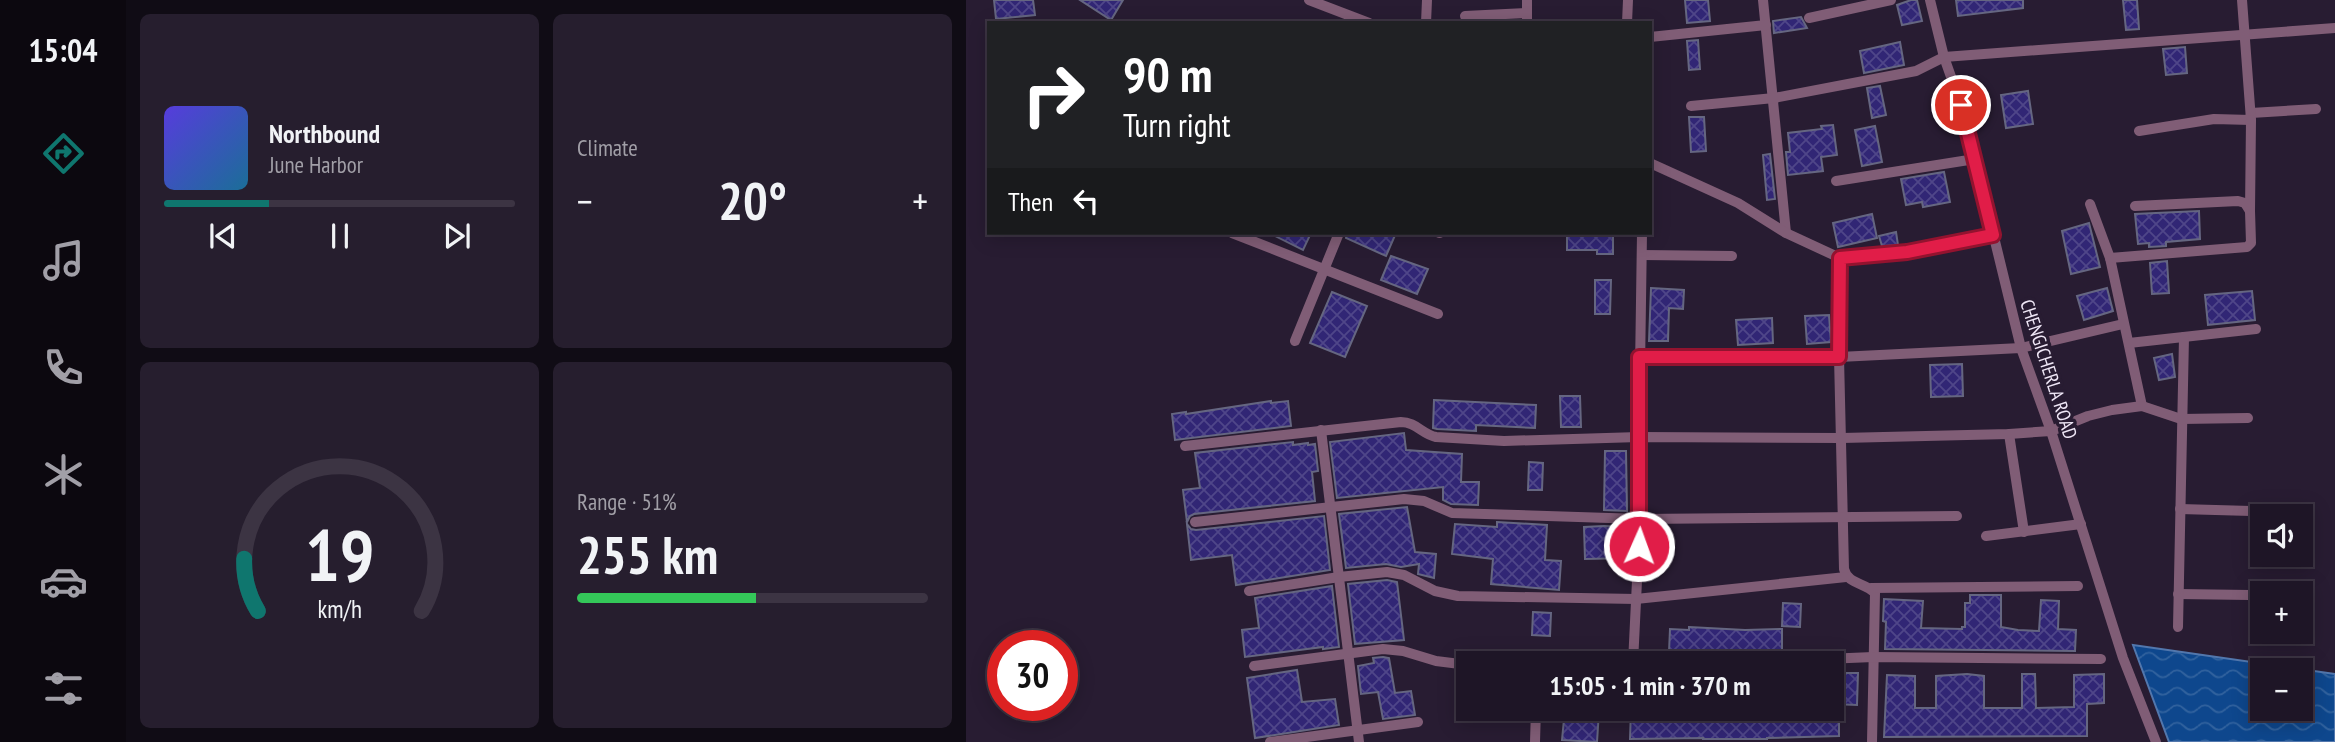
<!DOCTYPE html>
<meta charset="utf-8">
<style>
:root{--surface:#1e1526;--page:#261e2e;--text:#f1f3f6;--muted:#a19fa7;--line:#3c3443;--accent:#0f766e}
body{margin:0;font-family:"PT Sans Narrow",sans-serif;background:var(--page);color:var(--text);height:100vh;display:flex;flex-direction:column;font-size:26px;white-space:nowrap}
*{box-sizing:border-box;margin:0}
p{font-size:23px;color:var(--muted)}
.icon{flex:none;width:38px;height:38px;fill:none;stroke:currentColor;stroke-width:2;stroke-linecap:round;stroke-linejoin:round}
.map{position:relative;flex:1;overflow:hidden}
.panel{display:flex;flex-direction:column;gap:14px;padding:14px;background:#100c15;width:840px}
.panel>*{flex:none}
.hud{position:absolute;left:21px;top:21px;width:665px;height:214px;border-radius:0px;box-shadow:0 4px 18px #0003,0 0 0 2px var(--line);background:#202124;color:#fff;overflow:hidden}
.controls{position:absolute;left:1284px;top:504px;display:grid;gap:14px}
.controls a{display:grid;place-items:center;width:63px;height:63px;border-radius:0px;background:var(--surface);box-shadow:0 4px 18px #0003,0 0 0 2px var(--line);font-size:35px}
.speed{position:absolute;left:21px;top:630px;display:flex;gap:14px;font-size:35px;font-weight:700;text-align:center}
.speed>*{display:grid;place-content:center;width:91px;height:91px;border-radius:50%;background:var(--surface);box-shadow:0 4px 18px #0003,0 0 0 2px var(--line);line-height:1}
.speed .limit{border:10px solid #d22;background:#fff;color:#111}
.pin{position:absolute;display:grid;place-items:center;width:60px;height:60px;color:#fff;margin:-30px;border:4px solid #fff;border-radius:50%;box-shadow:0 2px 7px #0007}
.me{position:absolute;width:77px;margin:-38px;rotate:2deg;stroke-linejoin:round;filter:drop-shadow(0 0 5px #0008)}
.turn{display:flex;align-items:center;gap:24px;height:147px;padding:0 21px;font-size:32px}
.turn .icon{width:91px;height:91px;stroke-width:2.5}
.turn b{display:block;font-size:49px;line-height:60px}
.then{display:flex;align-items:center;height:66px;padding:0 21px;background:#0003;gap:14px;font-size:26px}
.big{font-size:52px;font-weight:700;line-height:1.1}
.panel .widget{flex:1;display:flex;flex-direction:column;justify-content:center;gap:10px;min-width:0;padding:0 24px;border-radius:10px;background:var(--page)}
.panel .dial{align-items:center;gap:0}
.dial svg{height:182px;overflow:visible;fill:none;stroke:var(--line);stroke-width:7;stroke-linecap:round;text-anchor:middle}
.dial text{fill:var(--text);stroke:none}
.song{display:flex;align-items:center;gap:21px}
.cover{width:84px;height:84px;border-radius:10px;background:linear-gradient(135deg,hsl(250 70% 55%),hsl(200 70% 35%))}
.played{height:7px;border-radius:4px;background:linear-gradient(90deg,var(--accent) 30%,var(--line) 30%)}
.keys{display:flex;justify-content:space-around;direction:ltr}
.heat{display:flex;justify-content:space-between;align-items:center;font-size:38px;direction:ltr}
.charge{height:10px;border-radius:5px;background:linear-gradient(90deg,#34c759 51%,var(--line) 0)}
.panel .tiles{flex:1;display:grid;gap:14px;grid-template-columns:repeat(2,1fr)}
.trip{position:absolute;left:490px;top:651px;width:388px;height:70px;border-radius:0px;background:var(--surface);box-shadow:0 4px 18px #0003,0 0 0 2px var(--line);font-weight:700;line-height:70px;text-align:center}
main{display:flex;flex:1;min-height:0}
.tabs{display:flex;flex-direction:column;width:126px;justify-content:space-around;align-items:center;background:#0c080f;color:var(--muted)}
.tabs .icon{width:49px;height:49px}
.tabs .current{color:var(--accent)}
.tabs b{font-size:32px;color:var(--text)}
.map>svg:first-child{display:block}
.water{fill:url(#water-waves);stroke:#5277ad;stroke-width:2;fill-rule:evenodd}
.building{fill:url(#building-cross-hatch);stroke:#656681;stroke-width:2}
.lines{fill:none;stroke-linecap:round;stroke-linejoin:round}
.street{stroke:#805d76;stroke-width:10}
.route-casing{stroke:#92132f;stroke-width:18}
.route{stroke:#e11d48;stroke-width:12}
.labels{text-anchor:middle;stroke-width:7;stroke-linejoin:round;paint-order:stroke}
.street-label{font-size:19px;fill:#f0e8f7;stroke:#281c32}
</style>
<main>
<nav class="tabs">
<b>15:04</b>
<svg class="icon current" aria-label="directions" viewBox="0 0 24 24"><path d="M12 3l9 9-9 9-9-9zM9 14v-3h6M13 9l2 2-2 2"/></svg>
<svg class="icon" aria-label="music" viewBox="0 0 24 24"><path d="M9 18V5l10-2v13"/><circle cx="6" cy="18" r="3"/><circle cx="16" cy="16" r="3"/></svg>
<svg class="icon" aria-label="phone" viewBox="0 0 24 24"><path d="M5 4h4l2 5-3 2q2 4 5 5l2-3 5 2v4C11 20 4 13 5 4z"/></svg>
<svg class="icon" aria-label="climate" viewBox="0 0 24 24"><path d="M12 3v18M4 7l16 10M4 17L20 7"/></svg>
<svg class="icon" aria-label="car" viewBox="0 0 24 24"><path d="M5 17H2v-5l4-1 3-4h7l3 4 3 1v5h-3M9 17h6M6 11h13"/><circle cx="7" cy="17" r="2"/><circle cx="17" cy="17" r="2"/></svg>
<svg class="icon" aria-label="filters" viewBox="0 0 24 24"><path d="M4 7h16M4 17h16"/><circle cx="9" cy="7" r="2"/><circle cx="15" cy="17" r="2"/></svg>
</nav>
<section class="panel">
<div class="tiles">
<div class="widget">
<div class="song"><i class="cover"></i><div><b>Northbound</b><p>June Harbor</p></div></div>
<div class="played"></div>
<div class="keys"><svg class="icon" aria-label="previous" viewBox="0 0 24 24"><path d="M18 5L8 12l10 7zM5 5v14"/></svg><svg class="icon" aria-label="pause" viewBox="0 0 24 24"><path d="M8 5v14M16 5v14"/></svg><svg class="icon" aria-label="next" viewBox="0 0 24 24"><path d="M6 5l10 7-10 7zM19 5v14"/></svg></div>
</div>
<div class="widget"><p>Climate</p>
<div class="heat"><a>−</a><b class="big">20°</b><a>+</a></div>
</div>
<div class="widget dial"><svg viewBox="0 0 100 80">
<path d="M14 69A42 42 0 1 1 86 69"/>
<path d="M14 69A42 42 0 0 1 8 46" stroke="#0f766e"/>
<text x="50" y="56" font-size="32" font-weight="700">19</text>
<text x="50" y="72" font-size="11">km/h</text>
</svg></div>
<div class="widget"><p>Range · 51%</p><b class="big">255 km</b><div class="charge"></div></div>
</div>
</section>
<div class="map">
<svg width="1369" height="742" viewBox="0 0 1369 742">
<defs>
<pattern id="water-waves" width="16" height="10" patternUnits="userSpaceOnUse" patternTransform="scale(1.75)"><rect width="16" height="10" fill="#0e478d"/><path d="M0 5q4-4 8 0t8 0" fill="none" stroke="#31629e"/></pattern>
<pattern id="building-cross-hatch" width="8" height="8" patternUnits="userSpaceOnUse" patternTransform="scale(1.75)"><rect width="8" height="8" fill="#312675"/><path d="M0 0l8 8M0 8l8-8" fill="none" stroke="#4f4689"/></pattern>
</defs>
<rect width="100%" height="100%" fill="#281c32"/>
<path class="water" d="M 1167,645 L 1369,674 L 1369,742 L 1203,742 ZM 1297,670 L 1335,670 L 1335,709 L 1297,709 Z"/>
<g class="building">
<path d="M 28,0 L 67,0 L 69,15 L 30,19 Z"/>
<path d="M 114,0 L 157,0 L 145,20 Z"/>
<path d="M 719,0 L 742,0 L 744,21 L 721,23 Z"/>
<path d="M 945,0 L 951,0 L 956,21 L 936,25 L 931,5 Z"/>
<path d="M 990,0 L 1057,0 L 1057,8 L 992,16 Z"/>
<path d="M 1157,0 L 1171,0 L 1173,29 L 1160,30 Z"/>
<path d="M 835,17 L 841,28 L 808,33 L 807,21 Z"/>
<path d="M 732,40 L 734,69 L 723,70 L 721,41 Z"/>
<path d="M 934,42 L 938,65 L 898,73 L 894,51 Z"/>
<path d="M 1219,47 L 1221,73 L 1200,75 L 1197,49 Z"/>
<path d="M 914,86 L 920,115 L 906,118 L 901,88 Z"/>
<path d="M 1062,91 L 1067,124 L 1040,128 L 1035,95 Z"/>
<path d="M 723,117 L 738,117 L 740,151 L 725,152 Z"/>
<path d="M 867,125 L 871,155 L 855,157 L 857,171 L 822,175 L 820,152 L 824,152 L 822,133 L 856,129 L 855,126 Z"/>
<path d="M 909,126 L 916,162 L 896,166 L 889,130 Z"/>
<path d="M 804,154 L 809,199 L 801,200 L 797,155 Z"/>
<path d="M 978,172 L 984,202 L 957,207 L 956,202 L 940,205 L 935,179 Z"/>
<path d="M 1233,211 L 1234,239 L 1200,242 L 1200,246 L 1183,247 L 1183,243 L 1172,244 L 1169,214 Z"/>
<path d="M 906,214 L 911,238 L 872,247 L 867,223 Z"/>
<path d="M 1123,223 L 1134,267 L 1105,274 L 1096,231 Z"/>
<path d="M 930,232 L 932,245 L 916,246 L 913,236 Z"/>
<path d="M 303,233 L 345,233 L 337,250 Z"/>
<path d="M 381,233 L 430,233 L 420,256 L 380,238 Z"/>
<path d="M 601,233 L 647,233 L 647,254 L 631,254 L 631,250 L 601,250 Z"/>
<path d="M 425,256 L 462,269 L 451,294 L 415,280 Z"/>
<path d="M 1201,261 L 1203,293 L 1186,294 L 1184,263 Z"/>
<path d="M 629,280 L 645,280 L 644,314 L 629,314 Z"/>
<path d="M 685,288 L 718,290 L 717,309 L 703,308 L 702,341 L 683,341 Z"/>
<path d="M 1141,288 L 1147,311 L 1118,320 L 1111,296 Z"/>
<path d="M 1286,291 L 1289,320 L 1242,325 L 1239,295 Z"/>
<path d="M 366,292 L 401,306 L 379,357 L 344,343 Z"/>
<path d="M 863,315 L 865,342 L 841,344 L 839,316 Z"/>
<path d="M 806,318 L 807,343 L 772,345 L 770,320 Z"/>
<path d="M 1206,354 L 1209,377 L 1193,380 L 1188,358 Z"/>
<path d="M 996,364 L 997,396 L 965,397 L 964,365 Z"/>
<path d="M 594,396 L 614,396 L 615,427 L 595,427 Z"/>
<path d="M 468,400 L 570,405 L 569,428 L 510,425 L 510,431 L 471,429 L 467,428 Z"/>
<path d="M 305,401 L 305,403 L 322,401 L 325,426 L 209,440 L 206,414 L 220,412 L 220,414 Z"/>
<path d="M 438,433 L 440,450 L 496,454 L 495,482 L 513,482 L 512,505 L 485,504 L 477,500 L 477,487 L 371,498 L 364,442 Z"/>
<path d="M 327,442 L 327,445 L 342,443 L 342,445 L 349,444 L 352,471 L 346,472 L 349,501 L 228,514 L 224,516 L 221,522 L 217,490 L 234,488 L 229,453 Z"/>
<path d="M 639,451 L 660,451 L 661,511 L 638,510 Z"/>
<path d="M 563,462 L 577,463 L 576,490 L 562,490 Z"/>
<path d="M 441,507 L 449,552 L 470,554 L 468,578 L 452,574 L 453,564 L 435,567 L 420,564 L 380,568 L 373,514 Z"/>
<path d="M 358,516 L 364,570 L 270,585 L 266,555 L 225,560 L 221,524 L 225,529 L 230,530 Z"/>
<path d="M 531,522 L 581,525 L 579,560 L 595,561 L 593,590 L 525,584 L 527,559 L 486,554 L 489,524 L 531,527 Z"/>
<path d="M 638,526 L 664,527 L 664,558 L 619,559 L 618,527 Z"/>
<path d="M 421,580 L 431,582 L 438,640 L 389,644 L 382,584 Z"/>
<path d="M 366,586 L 373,647 L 357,649 L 357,647 L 279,657 L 276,630 L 293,628 L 289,598 Z"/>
<path d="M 1004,595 L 1035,595 L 1035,627 L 1052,630 L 1073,631 L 1075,600 L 1093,601 L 1092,629 L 1110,630 L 1109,651 L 919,649 L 920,622 L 917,621 L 918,599 L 957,601 L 955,628 L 996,629 L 996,627 L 999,627 L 999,603 L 1004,603 Z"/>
<path d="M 817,603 L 835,604 L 834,627 L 816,626 Z"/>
<path d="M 567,612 L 585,613 L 584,636 L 566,635 Z"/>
<path d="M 723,627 L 779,630 L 816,629 L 816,652 L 703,652 L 704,629 L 723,630 Z"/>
<path d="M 417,657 L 423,658 L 429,693 L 445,691 L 449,715 L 417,719 L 412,692 L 395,694 L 392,666 L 408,663 L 407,658 Z"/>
<path d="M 331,670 L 336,702 L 369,699 L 373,725 L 289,738 L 281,678 Z"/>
<path d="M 866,673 L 892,673 L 891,705 L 866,704 Z"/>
<path d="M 1001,674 L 1018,676 L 1018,708 L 1056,708 L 1056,674 L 1069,674 L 1070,708 L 1108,707 L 1108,675 L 1138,674 L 1138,703 L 1121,704 L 1121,736 L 918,737 L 921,675 L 949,676 L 949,708 L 970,708 L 970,676 Z"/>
<path d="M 599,709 L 633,711 L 631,742 L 596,740 Z"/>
<path d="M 665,709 L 873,709 L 873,736 L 801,738 L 801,739 L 737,739 L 737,738 L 664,739 Z"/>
</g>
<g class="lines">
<g class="street">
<path d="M 343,0 L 403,23"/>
<path d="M 561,0 L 561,23"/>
<path d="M 797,0 L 820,233"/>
<path d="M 964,0 L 978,57 L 995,105 L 1009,159 L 1055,348 L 1085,431 L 1157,658 L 1190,742"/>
<path d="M 499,16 L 561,13"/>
<path d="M 843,18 L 925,0"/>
<path d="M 460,23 L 461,0"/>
<path d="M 661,23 L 662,0"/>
<path d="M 684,37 L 800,25"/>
<path d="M 725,106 L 808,98 L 950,71 L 978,57 L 1369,28"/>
<path d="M 1285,113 L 1350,109"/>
<path d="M 1173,131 L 1248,119 L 1285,120 L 1276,0"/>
<path d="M 684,163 L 772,203 L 820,233 L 874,258 L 941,252 L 1027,235"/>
<path d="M 870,181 L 1009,159"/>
<path d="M 1124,204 L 1144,258 L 1176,406"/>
<path d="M 1284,211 L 1285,120"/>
<path d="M 266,233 L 472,314"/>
<path d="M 473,233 L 474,233"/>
<path d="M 676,255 L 766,256"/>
<path d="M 874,258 L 873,357 L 878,569 C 882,585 899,582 909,593 L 906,742"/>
<path d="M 1144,258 L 1281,247 L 1285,243 L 1284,211 L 1279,203 L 1272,201 L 1169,206"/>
<path d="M 329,341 L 373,233"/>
<path d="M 1163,343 L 1290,329"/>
<path d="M 673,357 L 873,357 L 1055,348 L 1157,324"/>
<path d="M 355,430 L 393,742"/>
<path d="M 1043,434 L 1058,532"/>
<path d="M 219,446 L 435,422 C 450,422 456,434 470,437 L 538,441 L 673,437 L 876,438 L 1043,434 L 1085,431 L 1122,416 L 1146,410 L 1176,406 L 1215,419 L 1282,418"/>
<path d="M 1214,509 L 1285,511"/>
<path d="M 229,522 L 438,499 L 458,501 L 486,513 L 674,519 L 991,516"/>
<path d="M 1020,536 L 1115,524"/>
<path d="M 905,588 L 1112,586"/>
<path d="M 283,591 L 373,577 L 421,572 L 438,575 L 469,591 L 492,596 L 670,599 L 880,577"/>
<path d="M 1212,594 L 1284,595"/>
<path d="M 1212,627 L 1218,337"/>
<path d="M 667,663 L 674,519 L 673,437 L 676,233"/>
<path d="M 767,663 L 907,657 L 1135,659"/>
<path d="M 288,666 L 417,649 L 437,651 L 470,661 L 502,665"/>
<path d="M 304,742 L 452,722"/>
<path d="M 569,742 L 570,709"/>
</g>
</g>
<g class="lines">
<defs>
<path id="route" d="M 673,546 L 673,357 L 873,357 L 874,258 L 941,252 L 1027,235 L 995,105"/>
</defs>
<use href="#route" class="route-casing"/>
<use href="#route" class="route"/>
</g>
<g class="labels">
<g class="street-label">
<text transform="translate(1083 369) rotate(72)" y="7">CHENGICHERLA ROAD</text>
</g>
</g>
</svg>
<div class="controls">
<a><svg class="icon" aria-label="sound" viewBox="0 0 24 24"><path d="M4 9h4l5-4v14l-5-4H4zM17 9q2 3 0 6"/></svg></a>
<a>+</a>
<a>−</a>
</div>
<div class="speed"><div class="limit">30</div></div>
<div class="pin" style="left:995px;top:105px;background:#d93025"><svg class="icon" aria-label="arrive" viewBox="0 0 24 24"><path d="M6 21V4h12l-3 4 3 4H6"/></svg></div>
<svg class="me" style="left:673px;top:546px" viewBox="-20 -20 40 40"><circle r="17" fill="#e11d48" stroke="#fff" stroke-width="3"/><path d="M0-11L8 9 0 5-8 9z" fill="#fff"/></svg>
<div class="trip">15:05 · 1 min · 370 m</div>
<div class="hud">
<div class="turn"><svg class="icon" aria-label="right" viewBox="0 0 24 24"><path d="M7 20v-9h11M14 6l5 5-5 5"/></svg><div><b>90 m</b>Turn right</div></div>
<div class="then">Then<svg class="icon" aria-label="left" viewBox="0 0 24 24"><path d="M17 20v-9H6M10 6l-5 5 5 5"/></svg></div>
</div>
</div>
</main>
